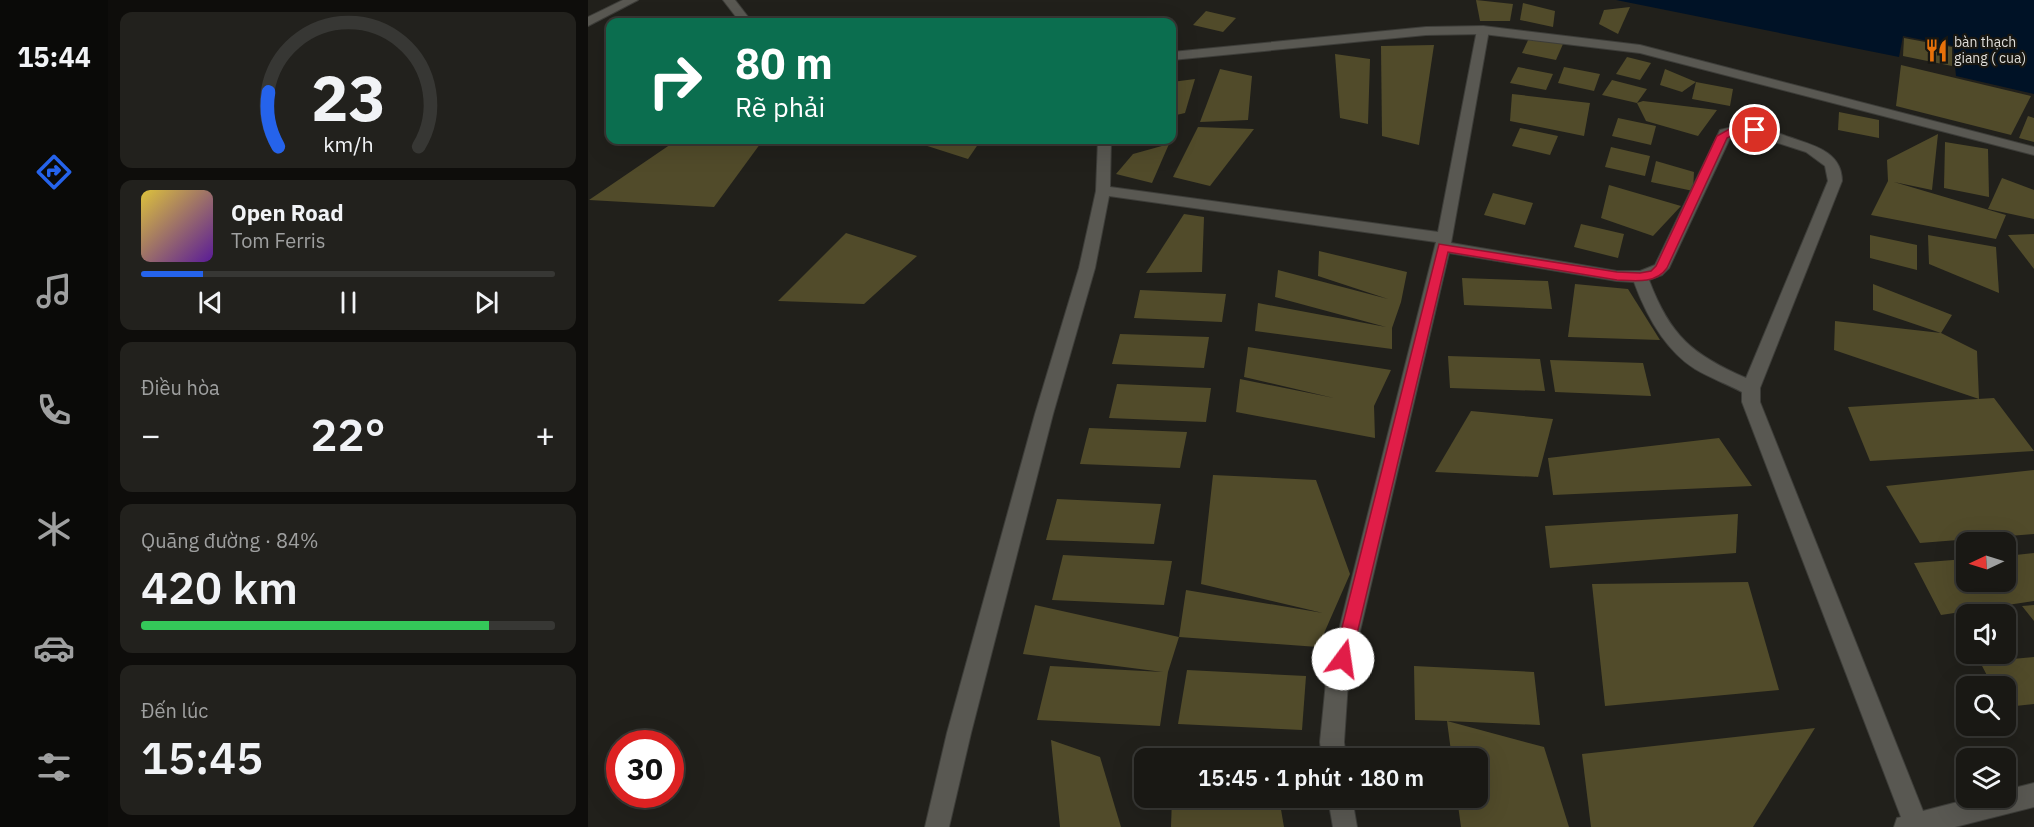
<!DOCTYPE html>
<html lang="vi">
<meta charset="utf-8">
<style>
:root{--surface:#191814;--page:#22211d;--text:#f1f3f6;--muted:#9fa0a0;--line:#373734;--accent:#2563eb}
body{margin:0;font-family:"IBM Plex Sans",sans-serif;background:var(--page);color:var(--text);height:100vh;display:flex;flex-direction:column;font-size:22px;white-space:nowrap}
*{box-sizing:border-box;margin:0}
p{font-size:20px;color:var(--muted)}
.icon{flex:none;width:33px;height:33px;fill:none;stroke:currentColor;stroke-width:2;stroke-linecap:round;stroke-linejoin:round}
.map{position:relative;flex:1;overflow:hidden}
.panel{display:flex;flex-direction:column;gap:12px;padding:12px;background:#0e0d0b;width:480px}
.panel>*{flex:none}
.banner{position:absolute;left:18px;top:18px;width:570px;height:126px;border-radius:12px;box-shadow:0 6px 24px #0002,0 0 0 2px var(--line);background:#0b6e4f;color:#fff;overflow:hidden}
.needle{width:39px;rotate:266deg}
.controls{position:absolute;left:1368px;top:532px;display:grid;gap:12px}
.controls a{display:grid;place-items:center;width:60px;height:60px;border-radius:12px;background:var(--surface);box-shadow:0 6px 24px #0002,0 0 0 2px var(--line);font-size:30px}
.speed{position:absolute;left:18px;top:730px;display:flex;gap:12px;font-size:30px;font-weight:700;text-align:center}
.speed>*{display:grid;place-content:center;width:78px;height:78px;border-radius:50%;background:var(--surface);box-shadow:0 6px 24px #0002,0 0 0 2px var(--line);line-height:1}
.speed .limit{border:9px solid #d22;background:#fff;color:#111}
.pin{position:absolute;display:grid;place-items:center;width:51px;height:51px;color:#fff;margin:-26px;border:3px solid #fff;border-radius:50%;box-shadow:0 2px 6px #0007}
.me{position:absolute;width:66px;margin:-33px;rotate:14deg;stroke-linejoin:round;filter:drop-shadow(0 0 4px #0008)}
.turn{display:flex;align-items:center;gap:21px;height:126px;padding:0 30px;font-size:27px}
.turn .icon{width:78px;height:78px;stroke-width:2.5}
.turn b{display:block;font-size:42px;line-height:51px}
.big{font-size:45px;font-weight:600;line-height:1.1}
.panel .card{flex:1;display:flex;flex-direction:column;justify-content:center;gap:9px;min-width:0;padding:0 21px;border-radius:12px;background:var(--page)}
.panel .dial{align-items:center;gap:0}
.dial svg{height:156px;overflow:visible;fill:none;stroke:var(--line);stroke-width:7;stroke-linecap:round;text-anchor:middle}
.dial text{fill:var(--text);stroke:none}
.song{display:flex;align-items:center;gap:18px}
.cover{width:72px;height:72px;border-radius:9px;background:linear-gradient(135deg,hsl(50 70% 55%),hsl(270 70% 35%))}
.played{height:6px;border-radius:3px;background:linear-gradient(90deg,var(--accent) 15%,var(--line) 15%)}
.keys{display:flex;justify-content:space-around;direction:ltr}
.heat{display:flex;justify-content:space-between;align-items:center;font-size:33px;direction:ltr}
.charge{height:9px;border-radius:4px;background:linear-gradient(90deg,#34c759 84%,var(--line) 0)}
.trip{position:absolute;left:546px;top:748px;width:354px;height:60px;border-radius:12px;background:var(--surface);box-shadow:0 6px 24px #0002,0 0 0 2px var(--line);font-weight:600;line-height:60px;text-align:center}
main{display:flex;flex:1;min-height:0}
.menu{display:flex;flex-direction:column;width:108px;justify-content:space-around;align-items:center;background:#0a0a08;color:var(--muted)}
.menu .icon{width:42px;height:42px}
.menu .selected{color:var(--accent)}
.menu b{font-size:27px;color:var(--text)}
.map>svg:first-child{display:block}
.water{fill:#001226}
.building{fill:#514b2a}
.lines{fill:none;stroke-linecap:round;stroke-linejoin:round}
.minor-casing{stroke:#3d3d39;stroke-width:2}
.tertiary-casing{stroke:#3d3d39;stroke-width:2}
.minor{fill:#595852;fill-rule:evenodd}
.tertiary{fill:#595852;fill-rule:evenodd}
.route{fill:#e11d48;stroke:#92132f;stroke-width:1.5}
.labels{text-anchor:middle;stroke-width:4.5;stroke-linejoin:round;paint-order:stroke}
.far-poi-label{font-size:14px;fill:#deddda;stroke:#181712;text-anchor:start}
</style>
<main>
<nav class="menu">
<b>15:44</b>
<svg class="icon selected" aria-label="directions" viewBox="0 0 24 24"><path d="M12 3l9 9-9 9-9-9zM9 14v-3h6M13 9l2 2-2 2"/></svg>
<svg class="icon" aria-label="music" viewBox="0 0 24 24"><path d="M9 18V5l10-2v13"/><circle cx="6" cy="18" r="3"/><circle cx="16" cy="16" r="3"/></svg>
<svg class="icon" aria-label="phone" viewBox="0 0 24 24"><path d="M5 4h4l2 5-3 2q2 4 5 5l2-3 5 2v4C11 20 4 13 5 4z"/></svg>
<svg class="icon" aria-label="climate" viewBox="0 0 24 24"><path d="M12 3v18M4 7l16 10M4 17L20 7"/></svg>
<svg class="icon" aria-label="car" viewBox="0 0 24 24"><path d="M5 17H2v-5l4-1 3-4h7l3 4 3 1v5h-3M9 17h6M6 11h13"/><circle cx="7" cy="17" r="2"/><circle cx="17" cy="17" r="2"/></svg>
<svg class="icon" aria-label="filters" viewBox="0 0 24 24"><path d="M4 7h16M4 17h16"/><circle cx="9" cy="7" r="2"/><circle cx="15" cy="17" r="2"/></svg>
</nav>
<section class="panel">
<div class="card dial"><svg viewBox="0 0 100 80">
<path d="M14 69A42 42 0 1 1 86 69"/>
<path d="M14 69A42 42 0 0 1 9 41" stroke="#2563eb"/>
<text x="50" y="56" font-size="32" font-weight="700">23</text>
<text x="50" y="72" font-size="11">km/h</text>
</svg></div>
<div class="card">
<div class="song"><i class="cover"></i><div><b>Open Road</b><p>Tom Ferris</p></div></div>
<div class="played"></div>
<div class="keys"><svg class="icon" aria-label="previous" viewBox="0 0 24 24"><path d="M18 5L8 12l10 7zM5 5v14"/></svg><svg class="icon" aria-label="pause" viewBox="0 0 24 24"><path d="M8 5v14M16 5v14"/></svg><svg class="icon" aria-label="next" viewBox="0 0 24 24"><path d="M6 5l10 7-10 7zM19 5v14"/></svg></div>
</div>
<div class="card"><p>Điều hòa</p>
<div class="heat"><a>−</a><b class="big">22°</b><a>+</a></div>
</div>
<div class="card"><p>Quãng đường · 84%</p><b class="big">420 km</b><div class="charge"></div></div>
<div class="card"><p>Đến lúc</p><b class="big">15:45</b></div>
</section>
<div class="map">
<svg width="1446" height="827" viewBox="0 0 1446 827">
<rect width="100%" height="100%" fill="#21201b"/>
<path class="water" d="M 1028,0 L 1446,0 L 1446,94 L 1368,76 L 1365,46 L 1315,36 L 1311,57 Z"/>
<g class="building">
<path d="M 888,0 L 925,4 L 922,21 L 892,21 Z"/>
<path d="M 935,3 L 967,11 L 965,27 L 932,20 Z"/>
<path d="M 1042,7 L 1030,34 L 1011,24 L 1016,10 Z"/>
<path d="M 618,11 L 648,18 L 635,32 L 605,25 Z"/>
<path d="M 941,38 L 975,44 L 968,60 L 934,53 Z"/>
<path d="M 1316,38 L 1364,47 L 1364,66 L 1315,56 Z"/>
<path d="M 846,45 L 831,145 L 794,136 L 793,46 Z"/>
<path d="M 747,54 L 782,59 L 780,124 L 752,118 Z"/>
<path d="M 1039,57 L 1063,63 L 1052,80 L 1028,74 Z"/>
<path d="M 1313,65 L 1443,96 L 1423,135 L 1308,106 Z"/>
<path d="M 930,67 L 965,74 L 958,90 L 922,83 Z"/>
<path d="M 976,67 L 1012,74 L 1006,91 L 970,83 Z"/>
<path d="M 632,69 L 664,76 L 660,120 L 612,122 Z"/>
<path d="M 1077,69 L 1108,82 L 1145,89 L 1142,106 L 1104,99 L 1108,82 L 1094,92 L 1072,85 Z"/>
<path d="M 607,79 L 597,113 L 584,116 L 584,82 Z"/>
<path d="M 1024,80 L 1059,89 L 1049,103 L 1055,101 L 1129,110 L 1110,136 L 1058,121 L 1049,103 L 1014,95 Z"/>
<path d="M 924,94 L 1002,103 L 996,136 L 922,121 Z"/>
<path d="M 1251,112 L 1291,120 L 1291,138 L 1250,130 Z"/>
<path d="M 1440,116 L 1446,118 L 1446,142 L 1431,138 Z"/>
<path d="M 1030,118 L 1068,126 L 1063,145 L 1024,136 Z"/>
<path d="M 610,127 L 666,129 L 622,186 L 585,177 Z"/>
<path d="M 932,128 L 970,136 L 962,155 L 924,146 Z"/>
<path d="M 1350,134 L 1344,190 L 1306,182 L 1418,215 L 1408,239 L 1283,215 L 1300,181 L 1299,160 Z"/>
<path d="M 89,140 L 175,140 L 126,207 L 1,200 Z"/>
<path d="M 332,140 L 393,140 L 380,159 L 330,143 Z"/>
<path d="M 1357,142 L 1400,149 L 1401,197 L 1356,188 Z"/>
<path d="M 581,144 L 564,183 L 528,174 L 545,154 Z"/>
<path d="M 1023,147 L 1062,156 L 1057,176 L 1017,167 Z"/>
<path d="M 1068,161 L 1106,172 L 1105,191 L 1063,182 Z"/>
<path d="M 1414,178 L 1446,190 L 1446,219 L 1400,209 Z"/>
<path d="M 1021,185 L 1093,206 L 1065,236 L 1013,218 Z"/>
<path d="M 905,193 L 945,203 L 937,225 L 896,215 Z"/>
<path d="M 596,214 L 616,217 L 614,272 L 558,273 Z"/>
<path d="M 993,224 L 1036,234 L 1030,258 L 986,247 Z"/>
<path d="M 258,233 L 329,256 L 276,304 L 190,301 Z"/>
<path d="M 1446,234 L 1446,269 L 1420,235 Z"/>
<path d="M 1282,235 L 1329,245 L 1329,270 L 1282,258 Z"/>
<path d="M 1340,235 L 1408,247 L 1411,293 L 1341,264 Z"/>
<path d="M 731,251 L 819,272 L 813,302 L 804,328 L 804,349 L 667,331 L 670,303 L 798,327 L 687,297 L 690,270 L 800,299 L 730,276 Z"/>
<path d="M 874,278 L 960,281 L 964,309 L 876,305 Z"/>
<path d="M 987,284 L 1040,289 L 1072,340 L 980,337 Z"/>
<path d="M 1285,284 L 1364,315 L 1353,333 L 1389,351 L 1391,399 L 1246,350 L 1247,321 L 1353,333 L 1285,310 Z"/>
<path d="M 552,290 L 638,294 L 634,322 L 546,318 Z"/>
<path d="M 532,334 L 621,337 L 616,368 L 524,364 Z"/>
<path d="M 660,347 L 803,370 L 786,406 L 787,438 L 648,412 L 652,379 L 746,398 L 656,377 Z"/>
<path d="M 860,356 L 952,359 L 957,391 L 862,388 Z"/>
<path d="M 962,360 L 1055,363 L 1063,396 L 967,392 Z"/>
<path d="M 529,384 L 623,388 L 618,422 L 521,418 Z"/>
<path d="M 1406,398 L 1446,451 L 1282,461 L 1260,407 Z"/>
<path d="M 883,411 L 965,419 L 950,477 L 847,472 Z"/>
<path d="M 501,428 L 599,432 L 592,468 L 492,464 Z"/>
<path d="M 1131,438 L 1164,486 L 965,495 L 960,458 Z"/>
<path d="M 1446,470 L 1446,534 L 1332,543 L 1298,486 Z"/>
<path d="M 625,475 L 728,480 L 762,574 L 730,647 L 591,637 L 598,590 L 735,613 L 613,584 Z"/>
<path d="M 469,499 L 573,504 L 566,544 L 458,540 Z"/>
<path d="M 1150,514 L 1148,553 L 962,568 L 957,526 Z"/>
<path d="M 1446,553 L 1446,601 L 1353,615 L 1326,563 L 1378,559 L 1378,582 L 1418,582 L 1418,556 Z"/>
<path d="M 475,555 L 584,561 L 576,605 L 464,600 Z"/>
<path d="M 1160,582 L 1191,690 L 1017,706 L 1004,584 Z"/>
<path d="M 447,605 L 591,637 L 580,672 L 572,726 L 449,720 L 462,666 L 575,672 L 435,654 Z"/>
<path d="M 1446,605 L 1446,621 L 1434,606 Z"/>
<path d="M 1446,657 L 1446,704 L 1418,707 L 1418,687 L 1405,687 L 1392,662 Z"/>
<path d="M 826,666 L 946,672 L 952,725 L 859,721 L 956,747 L 981,827 L 873,827 L 869,798 L 890,798 L 890,759 L 864,759 L 859,721 L 827,720 Z"/>
<path d="M 599,670 L 718,676 L 714,730 L 590,724 Z"/>
<path d="M 1227,728 L 1165,827 L 1003,827 L 994,754 Z"/>
<path d="M 463,740 L 512,757 L 533,827 L 472,827 Z"/>
<path d="M 584,798 L 691,798 L 696,827 L 583,827 Z"/>
</g>
<g class="lines">
<defs>
<g id="minor">
<path d="M 35,0 L 50,0 L 0,26 L 0,17 Z"/>
<path d="M 895,26 L 901,30 L 863,243 L 1029,271 L 1052,271 L 1067,265 L 1132,130 C 1143,127 1154,125 1165,126 C 1178,127 1189,133 1201,137 C 1224,145 1254,151 1254,181 L 1172,388 L 1172,402 L 1335,811 L 1385,798 L 1418,798 L 1418,790 L 1446,783 L 1446,807 L 1367,827 L 1306,827 L 1309,818 L 1313,817 L 1154,402 L 1154,392 C 1139,384 1122,378 1107,369 C 1077,350 1058,315 1046,282 L 1029,281 L 861,253 L 760,682 L 756,742 L 758,759 L 734,759 L 732,742 L 738,682 L 848,242 L 521,196 L 507,268 L 465,414 L 383,733 L 361,827 L 337,827 L 359,733 L 447,414 L 491,268 L 508,191 L 510,140 L 523,140 L 522,187 L 850,232 L 889,30 ZM 1162,134 L 1218,152 L 1237,166 L 1240,181 L 1158,378 C 1105,355 1082,336 1061,280 L 1074,275 L 1081,268 L 1143,136 Z"/>
<path d="M 740,798 L 764,798 L 769,827 L 745,827 Z"/>
</g>
<g id="tertiary">
<path d="M 135,0 L 147,0 L 164,22 L 152,22 Z"/>
<path d="M 895,26 L 1052,45 L 1446,147 L 1446,155 L 1052,53 L 895,34 L 838,35 L 584,60 L 584,52 L 838,27 Z"/>
</g>
</defs>
<use href="#minor" class="minor-casing"/>
<use href="#tertiary" class="tertiary-casing"/>
<use href="#minor" class="minor"/>
<use href="#tertiary" class="tertiary"/>
</g>
<path class="route" d="M 1145,127 L 1167,127 L 1173,130 C 1163,136 1150,132 1139,138 L 1079,268 C 1068,284 1047,281 1029,280 L 860,252 L 763,659 L 761,665 L 755,667 L 749,665 L 746,659 L 851,244 L 1029,272 L 1052,273 L 1063,271 L 1068,266 L 1129,136 Z"/>
<defs>
<symbol id="restaurant-bare" viewBox="-9 -9 18 18"><path d="M-5-6h1v4h1v-4h1v4h1v-4h1v5L-1.5 .5V6h-2V.5L-5-1ZM5-6V6H3V1.5H1.5Q1.5-4 5-6Z" fill="#e8710a" stroke="#181712" stroke-width="2.5" paint-order="stroke"/></symbol>
</defs>
<g fill-rule="evenodd">
<use href="#restaurant-bare" x="1332" y="34" width="33" height="33"/>
</g>
<g class="labels">
<g class="far-poi-label">
<text x="1366" y="47">bàn thạch<tspan x="1366" dy="16">giang ( cua)</tspan></text>
</g>
</g>
</svg>
<div class="controls">
<a><svg class="needle" viewBox="-14 -14 28 28"><path d="M0-13l5 13h-10z" fill="#e53935"/><path d="M0 13l5-13h-10z" fill="#9fa0a0"/></svg></a>
<a><svg class="icon" aria-label="sound" viewBox="0 0 24 24"><path d="M4 9h4l5-4v14l-5-4H4zM17 9q2 3 0 6"/></svg></a>
<a><svg class="icon" aria-label="search" viewBox="0 0 24 24"><circle cx="10" cy="10" r="6"/><path d="M15 15l6 6"/></svg></a>
<a><svg class="icon" aria-label="layers" viewBox="0 0 24 24"><path d="M12 4l9 5-9 5-9-5zM3 14l9 5 9-5"/></svg></a>
</div>
<div class="speed"><div class="limit">30</div></div>
<div class="pin" style="left:1167px;top:130px;background:#d93025"><svg class="icon" aria-label="arrive" viewBox="0 0 24 24"><path d="M6 21V4h12l-3 4 3 4H6"/></svg></div>
<svg class="me" style="left:755px;top:659px" viewBox="-20 -20 40 40"><circle r="19" fill="#fff"/><path d="M0-13L10 11 0 6-10 11z" fill="#e11d48"/></svg>
<div class="trip">15:45 · 1 phút · 180 m</div>
<div class="banner">
<div class="turn"><svg class="icon" aria-label="right" viewBox="0 0 24 24"><path d="M7 20v-9h11M14 6l5 5-5 5"/></svg><div><b>80 m</b>Rẽ phải</div></div>
</div>
</div>
</main>
